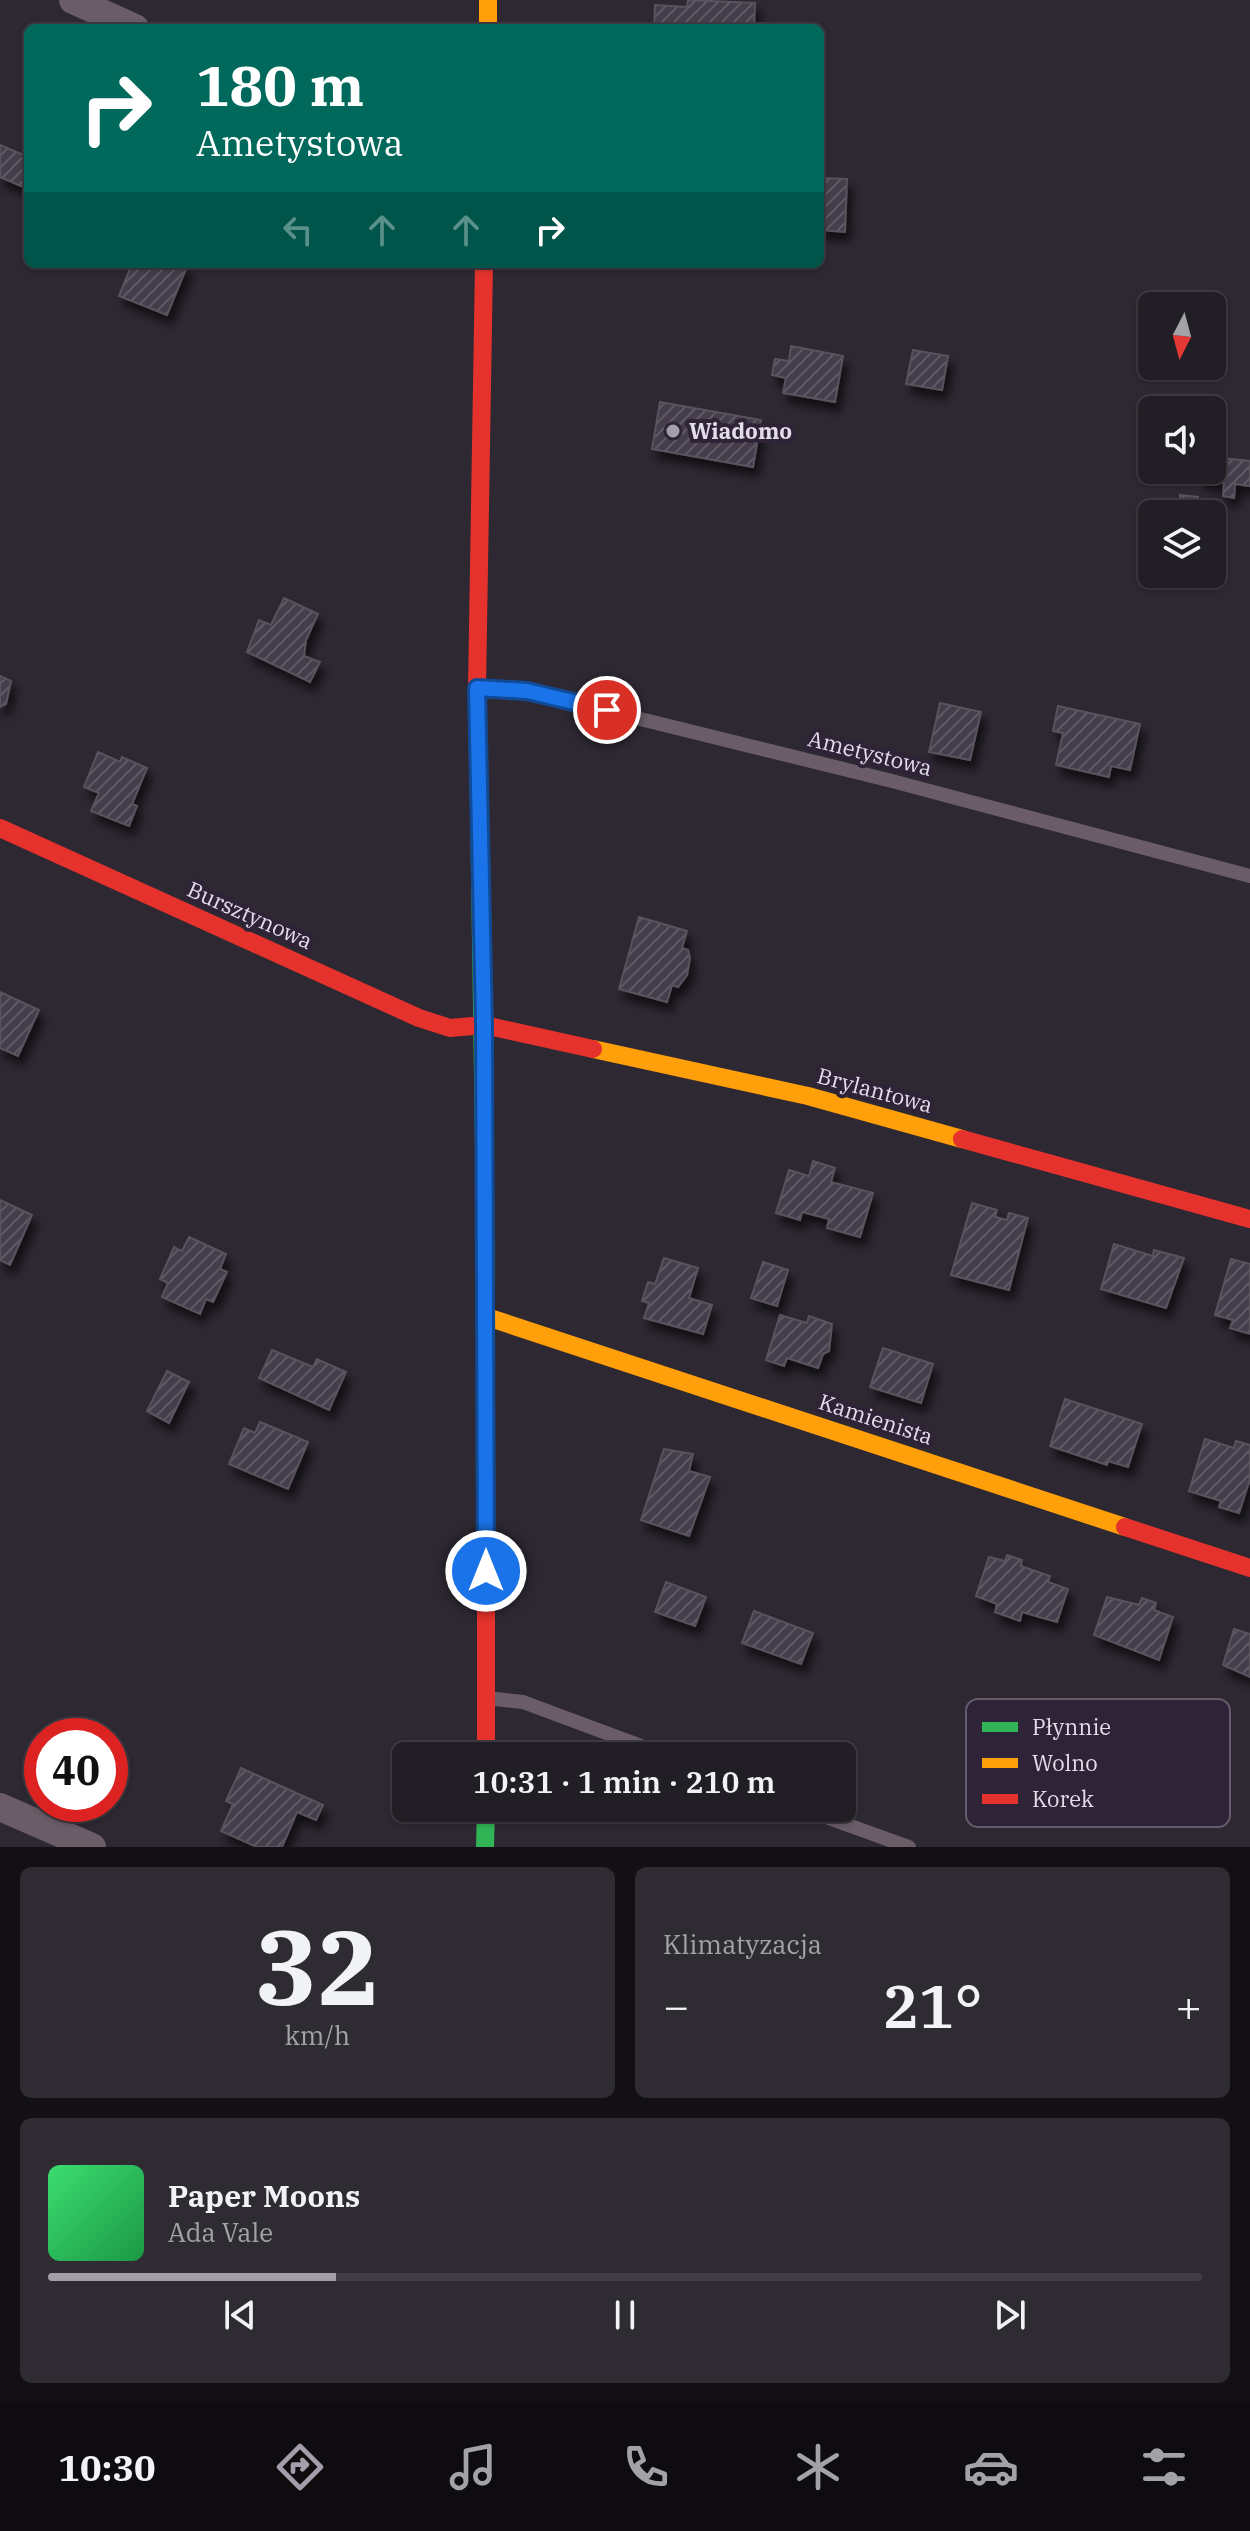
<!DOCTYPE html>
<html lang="pl">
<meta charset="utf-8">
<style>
:root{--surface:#221e26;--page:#2e2b32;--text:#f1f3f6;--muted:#a2a2a7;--line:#3f3c43;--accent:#a39eaa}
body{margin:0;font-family:"IBM Plex Serif",serif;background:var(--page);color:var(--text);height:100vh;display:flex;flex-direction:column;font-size:30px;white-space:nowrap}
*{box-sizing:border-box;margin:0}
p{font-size:26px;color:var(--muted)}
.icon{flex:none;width:44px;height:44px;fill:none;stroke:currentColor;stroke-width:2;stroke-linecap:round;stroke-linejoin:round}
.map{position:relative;height:1847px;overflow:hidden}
.panel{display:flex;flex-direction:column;gap:20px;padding:20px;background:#131015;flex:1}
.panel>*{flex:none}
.top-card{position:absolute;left:24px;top:24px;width:800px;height:244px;border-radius:12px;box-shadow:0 2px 6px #0004,0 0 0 2px var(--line);background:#00695c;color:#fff;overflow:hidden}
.needle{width:52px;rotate:186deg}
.controls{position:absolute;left:1138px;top:292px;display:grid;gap:16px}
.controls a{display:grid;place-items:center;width:88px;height:88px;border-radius:12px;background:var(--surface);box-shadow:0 2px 6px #0004,0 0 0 2px var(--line);font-size:40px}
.speed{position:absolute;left:24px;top:1718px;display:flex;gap:16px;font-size:40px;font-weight:700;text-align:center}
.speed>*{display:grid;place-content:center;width:104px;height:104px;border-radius:50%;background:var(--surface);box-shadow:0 2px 6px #0004,0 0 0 2px var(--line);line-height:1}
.speed .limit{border:12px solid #d22;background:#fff;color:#111}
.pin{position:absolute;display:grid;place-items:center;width:68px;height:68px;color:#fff;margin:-34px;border:4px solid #fff;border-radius:50%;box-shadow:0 2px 8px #0007}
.me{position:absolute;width:88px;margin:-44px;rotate:0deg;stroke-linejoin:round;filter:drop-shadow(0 0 6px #0008)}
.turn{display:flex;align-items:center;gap:28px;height:168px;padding:0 40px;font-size:36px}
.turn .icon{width:104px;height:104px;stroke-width:2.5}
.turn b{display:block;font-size:56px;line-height:68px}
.lanes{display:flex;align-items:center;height:76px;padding:0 40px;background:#0003;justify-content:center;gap:40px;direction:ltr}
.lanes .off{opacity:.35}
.big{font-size:60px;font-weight:600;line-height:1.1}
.panel .card{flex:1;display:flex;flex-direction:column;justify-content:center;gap:12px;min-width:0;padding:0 28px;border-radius:12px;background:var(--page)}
.panel .dial{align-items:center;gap:0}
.dial b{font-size:104px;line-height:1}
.song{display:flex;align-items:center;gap:24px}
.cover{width:96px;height:96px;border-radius:12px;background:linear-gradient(135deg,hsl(140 70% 55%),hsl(140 70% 35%))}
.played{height:8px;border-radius:4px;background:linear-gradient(90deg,var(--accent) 25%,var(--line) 25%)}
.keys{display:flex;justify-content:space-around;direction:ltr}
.heat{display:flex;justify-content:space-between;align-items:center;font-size:44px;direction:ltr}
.panel .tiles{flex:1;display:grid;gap:20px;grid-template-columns:1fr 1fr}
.card:last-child{grid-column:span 2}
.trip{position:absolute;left:392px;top:1742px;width:464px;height:80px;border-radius:12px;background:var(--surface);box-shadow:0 2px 6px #0004,0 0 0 2px var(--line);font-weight:600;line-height:80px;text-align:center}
.menu{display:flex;height:128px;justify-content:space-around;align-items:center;background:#0e0c0f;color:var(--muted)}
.menu .icon{width:56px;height:56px}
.menu .selected{color:var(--accent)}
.menu b{font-size:36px;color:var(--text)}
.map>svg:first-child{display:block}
.building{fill:url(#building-hatch);stroke:#58535c;stroke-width:2;filter:url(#shadow)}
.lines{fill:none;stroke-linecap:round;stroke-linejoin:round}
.lane{stroke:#6a5d68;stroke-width:14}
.street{stroke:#6a5d68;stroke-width:28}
.fast{stroke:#30b455;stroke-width:18}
.slow{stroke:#ff9f0a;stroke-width:18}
.jam{stroke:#e5322d;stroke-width:18}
.route-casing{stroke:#114b97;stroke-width:20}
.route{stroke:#1a73e8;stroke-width:14}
.poi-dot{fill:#a39eaa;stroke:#2e2337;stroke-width:3}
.labels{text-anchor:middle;stroke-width:8;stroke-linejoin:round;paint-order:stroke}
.poi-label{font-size:22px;font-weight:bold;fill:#e3ddea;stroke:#2e2337;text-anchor:start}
.street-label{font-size:22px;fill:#e3ddea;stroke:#2e2337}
.key{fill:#2e2337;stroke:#645b6d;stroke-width:2}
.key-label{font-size:22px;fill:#e3ddea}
</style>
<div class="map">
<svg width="1250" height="1847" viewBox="0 0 1250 1847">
<defs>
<pattern id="building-hatch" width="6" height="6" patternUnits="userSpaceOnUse" patternTransform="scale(2)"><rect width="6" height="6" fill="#443c4b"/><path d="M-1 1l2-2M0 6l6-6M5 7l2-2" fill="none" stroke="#5f5865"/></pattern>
<filter id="shadow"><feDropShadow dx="5" dy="9" stdDeviation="4" flood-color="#0009"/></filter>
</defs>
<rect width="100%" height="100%" fill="#2d2832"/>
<g class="building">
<path d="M 688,0 L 755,3 L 754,28 L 654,28 L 655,5 L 687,7 Z"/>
<path d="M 0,145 L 28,157 L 28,189 L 0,177 Z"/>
<path d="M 820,178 L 847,179 L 845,232 L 820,230 Z"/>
<path d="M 132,264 L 188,264 L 167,315 L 119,296 Z"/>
<path d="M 791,346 L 843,356 L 835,402 L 783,393 L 786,378 L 772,375 L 775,359 L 789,361 Z"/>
<path d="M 913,350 L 948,356 L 942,390 L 906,384 Z"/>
<path d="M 660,402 L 761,420 L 753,467 L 652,449 Z"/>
<path d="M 1212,457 L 1250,461 L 1250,486 L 1235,484 L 1234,498 L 1223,496 L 1224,483 L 1199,479 L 1200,470 L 1212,470 Z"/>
<path d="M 1180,495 L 1198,497 L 1200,514 L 1157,514 L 1158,500 L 1180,501 Z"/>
<path d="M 284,598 L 318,614 L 306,640 L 304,656 L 320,662 L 310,682 L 247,652 L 259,620 L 271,625 Z"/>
<path d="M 0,676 L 11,681 L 6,704 L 0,707 Z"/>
<path d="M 940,703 L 981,712 L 970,760 L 929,752 Z"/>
<path d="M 1058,706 L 1140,724 L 1130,770 L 1111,766 L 1109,777 L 1056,765 L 1063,733 L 1053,731 Z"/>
<path d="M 98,752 L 120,762 L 122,757 L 147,768 L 132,804 L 137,806 L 129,826 L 91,811 L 99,793 L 84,787 Z"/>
<path d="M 639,917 L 687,931 L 682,948 L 688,950 L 690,958 L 687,975 L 678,987 L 672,985 L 667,1002 L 619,989 Z"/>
<path d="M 0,992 L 39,1010 L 18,1056 L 0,1048 Z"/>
<path d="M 813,1161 L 835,1168 L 831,1182 L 873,1193 L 860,1237 L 827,1228 L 829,1219 L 802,1212 L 800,1220 L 776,1213 L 789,1170 L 809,1176 Z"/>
<path d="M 0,1200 L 32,1215 L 10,1265 L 0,1260 Z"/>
<path d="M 972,1203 L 997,1210 L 995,1217 L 1007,1220 L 1009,1213 L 1028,1218 L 1009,1290 L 951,1275 Z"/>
<path d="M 189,1237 L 226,1254 L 220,1269 L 227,1272 L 213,1302 L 206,1299 L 200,1314 L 162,1297 L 168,1283 L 160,1279 L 174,1247 L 182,1251 Z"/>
<path d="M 1114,1244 L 1153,1256 L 1154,1250 L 1184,1258 L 1166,1308 L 1101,1289 Z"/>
<path d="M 664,1258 L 698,1268 L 689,1298 L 712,1305 L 703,1334 L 644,1318 L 649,1303 L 642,1301 L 648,1282 L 655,1284 Z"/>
<path d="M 1231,1259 L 1250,1264 L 1250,1334 L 1230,1328 L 1233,1320 L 1215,1315 Z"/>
<path d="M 763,1262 L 788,1270 L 777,1306 L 751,1298 Z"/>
<path d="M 780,1315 L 807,1323 L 809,1316 L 832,1324 L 829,1351 L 823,1354 L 818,1368 L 787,1358 L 784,1366 L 766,1360 Z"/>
<path d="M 883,1348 L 933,1364 L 921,1403 L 870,1387 Z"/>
<path d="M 272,1350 L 313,1367 L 317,1359 L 346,1372 L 329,1410 L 259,1378 Z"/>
<path d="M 167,1371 L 189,1382 L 169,1423 L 147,1411 Z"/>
<path d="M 1065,1399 L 1142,1424 L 1128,1467 L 1108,1461 L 1107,1465 L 1050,1446 Z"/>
<path d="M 260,1422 L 308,1442 L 288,1489 L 229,1464 L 244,1428 L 255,1433 Z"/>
<path d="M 1205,1439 L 1234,1448 L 1236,1441 L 1250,1445 L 1250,1479 L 1239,1513 L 1219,1507 L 1221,1501 L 1189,1491 Z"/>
<path d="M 664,1449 L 693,1454 L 689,1471 L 710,1477 L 689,1536 L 641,1520 Z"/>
<path d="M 1007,1555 L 1022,1560 L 1021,1566 L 1050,1576 L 1048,1582 L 1068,1589 L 1057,1622 L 1022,1612 L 1020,1621 L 995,1612 L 997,1604 L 976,1596 L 989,1557 L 1005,1561 Z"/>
<path d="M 666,1582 L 706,1597 L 695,1626 L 655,1612 Z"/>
<path d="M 1107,1597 L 1139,1605 L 1142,1598 L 1156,1603 L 1154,1610 L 1173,1617 L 1159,1660 L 1094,1635 Z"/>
<path d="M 754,1611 L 813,1633 L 801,1664 L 742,1643 Z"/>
<path d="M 1234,1629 L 1250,1634 L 1250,1677 L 1223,1665 Z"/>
<path d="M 241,1768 L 323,1805 L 316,1820 L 297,1812 L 282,1847 L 257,1847 L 221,1831 L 233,1804 L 226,1801 Z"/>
</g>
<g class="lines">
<g class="lane">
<path d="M 477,688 L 527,691 L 892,781 L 1250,876"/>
<path d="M 486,1698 L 523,1702 L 668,1756"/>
<path d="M 801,1808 L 909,1847"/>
</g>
<g class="street">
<path d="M 73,0 L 135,28"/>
<path d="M 0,1807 L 92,1847"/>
</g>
<g class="fast">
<path d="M 479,805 L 486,1284"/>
<path d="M 485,1847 L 486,1808"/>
</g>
<g class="slow">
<path d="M 488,0 L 488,28"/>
<path d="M 593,1049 L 808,1096 L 962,1139"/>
<path d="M 487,1317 L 1125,1527"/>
</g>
<g class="jam">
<path d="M 479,805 L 477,688 L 484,264"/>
<path d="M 0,828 L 419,1018 L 450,1028 L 484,1025 L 593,1049"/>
<path d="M 962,1139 L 1250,1219"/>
<path d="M 1125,1527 L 1250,1568"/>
<path d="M 486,1756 L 486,1284"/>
</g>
</g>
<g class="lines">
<defs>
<path id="route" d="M 486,1571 L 484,1025 L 477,688 L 527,691 L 607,710"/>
</defs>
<use href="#route" class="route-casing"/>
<use href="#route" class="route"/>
</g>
<circle class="poi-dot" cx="673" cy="431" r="8"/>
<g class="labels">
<g class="poi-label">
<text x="689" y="439">Wiadomo</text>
</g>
<g class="street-label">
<text transform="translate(870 753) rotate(14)" y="8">Ametystowa</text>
<text transform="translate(250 915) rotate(24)" y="8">Bursztynowa</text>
<text transform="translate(875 1090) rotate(15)" y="8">Brylantowa</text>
<text transform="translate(876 1419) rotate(18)" y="8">Kamienista</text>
</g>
</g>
<rect x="966" y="1699" width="264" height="128" rx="12" class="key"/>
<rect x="982" y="1722" width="36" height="10" fill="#30b455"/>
<rect x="982" y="1758" width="36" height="10" fill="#ff9f0a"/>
<rect x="982" y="1794" width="36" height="10" fill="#e5322d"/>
<g class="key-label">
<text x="1032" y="1735">Płynnie</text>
<text x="1032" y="1771">Wolno</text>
<text x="1032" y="1807">Korek</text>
</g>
</svg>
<div class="controls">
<a><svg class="needle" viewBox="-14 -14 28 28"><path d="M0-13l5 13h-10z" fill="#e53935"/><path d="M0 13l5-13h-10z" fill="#a2a2a7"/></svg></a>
<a><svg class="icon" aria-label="sound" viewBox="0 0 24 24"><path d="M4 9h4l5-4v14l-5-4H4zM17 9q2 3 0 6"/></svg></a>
<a><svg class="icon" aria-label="layers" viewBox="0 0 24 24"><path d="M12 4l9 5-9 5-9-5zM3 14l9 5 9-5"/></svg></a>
</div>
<div class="speed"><div class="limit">40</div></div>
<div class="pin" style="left:607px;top:710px;background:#d93025"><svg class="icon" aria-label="arrive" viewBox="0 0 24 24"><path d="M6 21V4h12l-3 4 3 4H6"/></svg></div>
<svg class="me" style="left:486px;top:1571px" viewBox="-20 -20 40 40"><circle r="17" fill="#1a73e8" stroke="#fff" stroke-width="3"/><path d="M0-11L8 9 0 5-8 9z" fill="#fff"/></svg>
<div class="trip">10:31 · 1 min · 210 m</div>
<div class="top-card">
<div class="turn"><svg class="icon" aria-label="right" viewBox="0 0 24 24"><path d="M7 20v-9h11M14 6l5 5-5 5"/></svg><div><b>180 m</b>Ametystowa</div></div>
<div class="lanes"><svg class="icon off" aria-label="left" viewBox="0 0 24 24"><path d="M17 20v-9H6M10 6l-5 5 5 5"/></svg><svg class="icon off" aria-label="ahead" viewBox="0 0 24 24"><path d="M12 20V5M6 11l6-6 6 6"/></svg><svg class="icon off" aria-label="ahead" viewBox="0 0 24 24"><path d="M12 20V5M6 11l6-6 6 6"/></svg><svg class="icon" aria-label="right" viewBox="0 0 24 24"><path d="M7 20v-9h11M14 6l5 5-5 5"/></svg></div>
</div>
</div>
<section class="panel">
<div class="tiles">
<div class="card dial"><b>32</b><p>km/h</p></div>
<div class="card"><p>Klimatyzacja</p>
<div class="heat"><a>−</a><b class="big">21°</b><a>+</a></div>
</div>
<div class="card">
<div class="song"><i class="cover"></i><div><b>Paper Moons</b><p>Ada Vale</p></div></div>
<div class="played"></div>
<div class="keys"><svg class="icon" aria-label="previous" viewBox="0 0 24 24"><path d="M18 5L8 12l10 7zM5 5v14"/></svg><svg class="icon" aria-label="pause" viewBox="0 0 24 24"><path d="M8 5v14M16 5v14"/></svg><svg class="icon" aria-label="next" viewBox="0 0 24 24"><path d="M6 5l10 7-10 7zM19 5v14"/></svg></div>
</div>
</div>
</section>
<nav class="menu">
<b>10:30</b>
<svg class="icon selected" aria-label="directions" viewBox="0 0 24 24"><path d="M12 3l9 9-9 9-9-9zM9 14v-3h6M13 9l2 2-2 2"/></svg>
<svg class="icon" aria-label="music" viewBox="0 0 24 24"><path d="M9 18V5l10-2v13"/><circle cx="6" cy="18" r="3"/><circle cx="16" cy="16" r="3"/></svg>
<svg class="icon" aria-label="phone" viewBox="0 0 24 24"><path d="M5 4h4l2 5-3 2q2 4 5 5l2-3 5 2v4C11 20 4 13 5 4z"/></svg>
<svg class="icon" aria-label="climate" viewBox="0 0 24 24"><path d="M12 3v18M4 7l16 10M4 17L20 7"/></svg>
<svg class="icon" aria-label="car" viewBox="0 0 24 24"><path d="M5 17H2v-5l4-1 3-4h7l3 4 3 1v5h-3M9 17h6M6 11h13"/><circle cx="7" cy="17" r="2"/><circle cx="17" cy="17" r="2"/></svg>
<svg class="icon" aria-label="filters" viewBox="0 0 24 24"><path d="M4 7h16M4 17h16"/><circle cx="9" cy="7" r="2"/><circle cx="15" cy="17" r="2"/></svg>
</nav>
